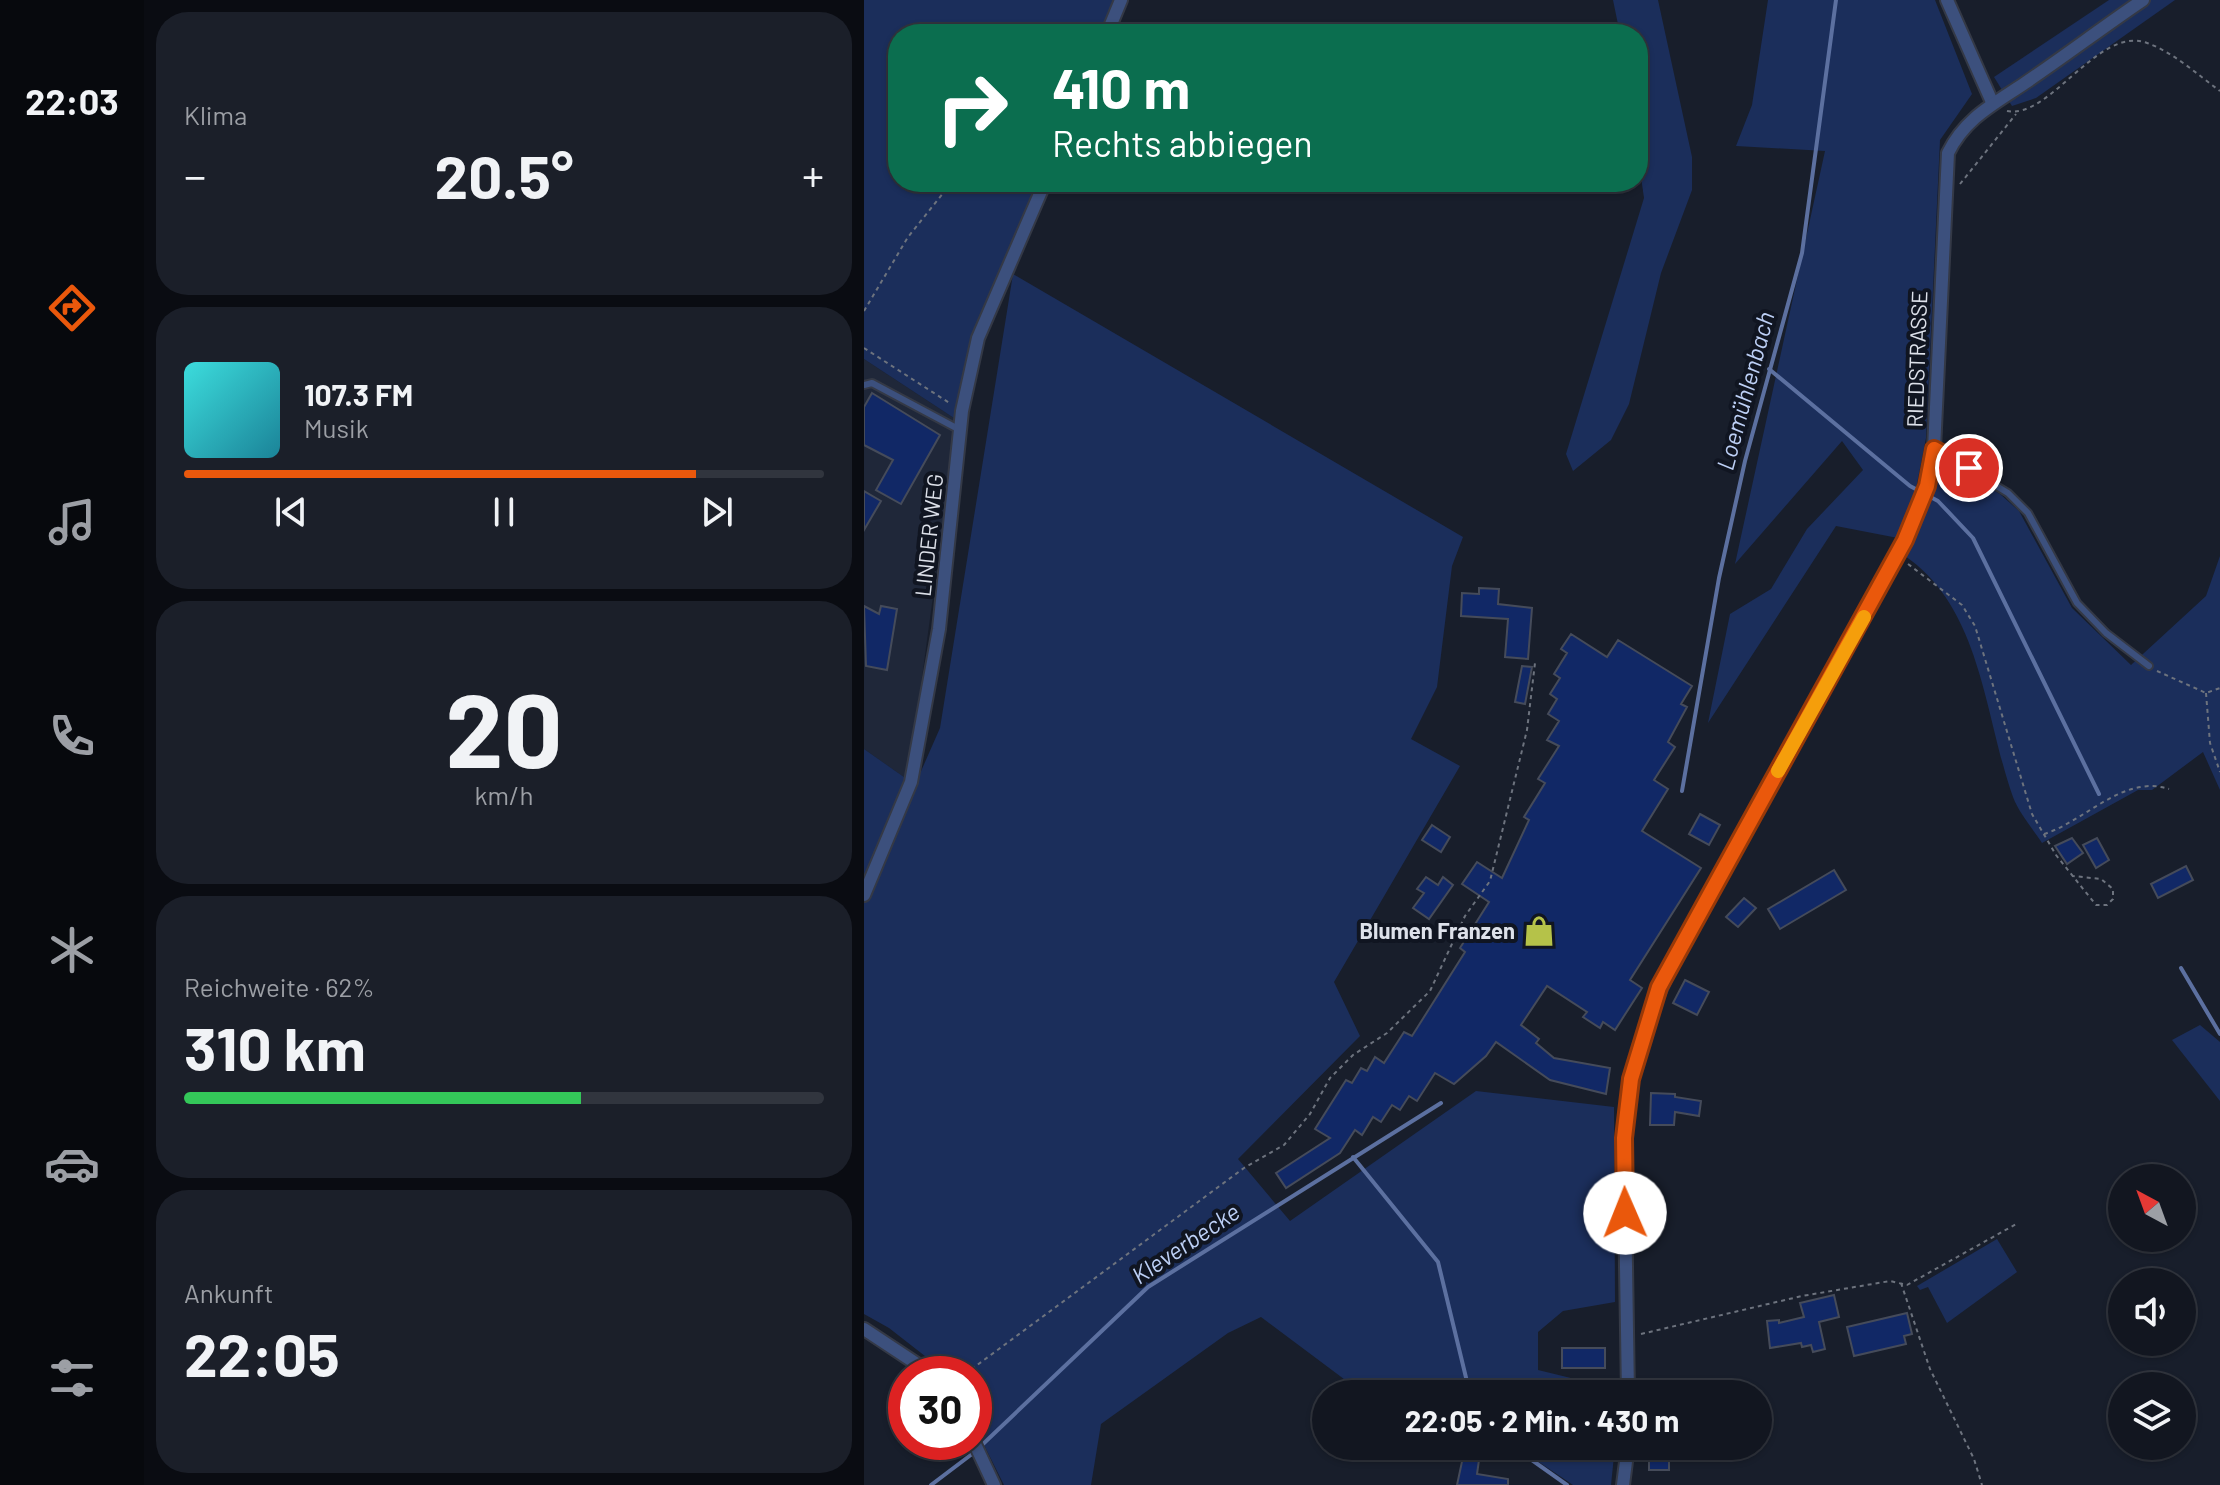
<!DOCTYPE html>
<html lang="de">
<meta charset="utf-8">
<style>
:root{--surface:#121620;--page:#1b1f29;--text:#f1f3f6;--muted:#9c9fa5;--line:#31353e;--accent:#ea580c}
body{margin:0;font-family:Barlow,sans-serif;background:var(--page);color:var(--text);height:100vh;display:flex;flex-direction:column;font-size:30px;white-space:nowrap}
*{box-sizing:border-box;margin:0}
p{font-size:26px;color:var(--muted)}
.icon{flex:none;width:44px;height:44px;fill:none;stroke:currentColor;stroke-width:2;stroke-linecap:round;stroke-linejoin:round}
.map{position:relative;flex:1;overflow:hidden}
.sheet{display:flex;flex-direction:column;gap:12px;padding:12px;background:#0a0c12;width:720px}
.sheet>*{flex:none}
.top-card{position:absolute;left:24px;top:24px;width:760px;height:168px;border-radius:32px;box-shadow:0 2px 6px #0004,0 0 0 2px var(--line);background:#0b6e4f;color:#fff;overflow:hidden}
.needle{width:52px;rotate:319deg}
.fabs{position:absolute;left:1244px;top:1164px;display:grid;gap:16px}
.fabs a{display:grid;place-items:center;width:88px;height:88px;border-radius:50%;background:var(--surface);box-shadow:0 2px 6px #0004,0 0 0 2px var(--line);font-size:40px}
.speed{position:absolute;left:24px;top:1356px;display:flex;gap:16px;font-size:40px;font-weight:700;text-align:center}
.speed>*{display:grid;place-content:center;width:104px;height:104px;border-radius:50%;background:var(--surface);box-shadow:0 2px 6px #0004,0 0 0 2px var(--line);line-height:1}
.speed .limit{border:12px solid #d22;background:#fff;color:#111}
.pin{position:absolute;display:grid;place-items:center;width:68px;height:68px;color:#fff;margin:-34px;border:4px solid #fff;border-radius:50%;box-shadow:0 2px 8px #0007}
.me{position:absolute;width:88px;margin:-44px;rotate:359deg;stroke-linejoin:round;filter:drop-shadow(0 0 6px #0008)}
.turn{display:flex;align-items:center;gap:28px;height:168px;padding:0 32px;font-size:36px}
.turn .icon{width:104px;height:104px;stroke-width:2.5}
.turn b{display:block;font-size:56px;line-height:68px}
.big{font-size:60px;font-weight:700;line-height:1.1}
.sheet .card{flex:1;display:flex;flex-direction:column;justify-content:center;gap:12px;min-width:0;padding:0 28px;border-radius:32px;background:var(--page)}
.sheet .dial{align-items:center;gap:0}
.dial b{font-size:104px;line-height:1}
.song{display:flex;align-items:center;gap:24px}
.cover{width:96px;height:96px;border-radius:12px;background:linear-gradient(135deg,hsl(180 70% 55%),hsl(190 70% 35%))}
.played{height:8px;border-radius:4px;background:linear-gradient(90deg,var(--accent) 80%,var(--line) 80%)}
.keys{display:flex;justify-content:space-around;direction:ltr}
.heat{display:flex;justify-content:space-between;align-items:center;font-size:44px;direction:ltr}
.charge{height:12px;border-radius:6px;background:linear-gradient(90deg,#34c759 62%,var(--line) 0)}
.trip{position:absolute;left:448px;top:1380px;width:460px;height:80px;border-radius:40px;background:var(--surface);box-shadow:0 2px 6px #0004,0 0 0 2px var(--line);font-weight:700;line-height:80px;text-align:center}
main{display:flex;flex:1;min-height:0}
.tab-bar{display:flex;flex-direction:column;width:144px;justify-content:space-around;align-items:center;background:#07090d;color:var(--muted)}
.tab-bar .icon{width:56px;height:56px}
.tab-bar .current{color:var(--accent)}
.tab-bar b{font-size:36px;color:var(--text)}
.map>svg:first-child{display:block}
.built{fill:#1f2739}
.green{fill:#1b2e5b}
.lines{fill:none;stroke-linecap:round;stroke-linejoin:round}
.stream{stroke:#5c70a0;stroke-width:4}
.building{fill:#112866;stroke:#454b5a;stroke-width:2}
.lane-casing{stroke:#343946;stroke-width:10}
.street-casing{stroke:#343946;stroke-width:16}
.path{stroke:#6d737e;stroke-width:2;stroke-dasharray:4 4;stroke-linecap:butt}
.lane{stroke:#3c507d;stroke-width:6}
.street{stroke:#3c507d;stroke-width:12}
.route-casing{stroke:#983908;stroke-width:20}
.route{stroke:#ea580c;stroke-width:14}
.slow{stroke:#f59e0b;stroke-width:14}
.labels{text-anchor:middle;stroke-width:8;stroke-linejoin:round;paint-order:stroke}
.street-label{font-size:22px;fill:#dde1ea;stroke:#101521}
.poi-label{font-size:22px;font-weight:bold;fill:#dde1ea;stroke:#101521;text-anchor:end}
.water-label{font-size:24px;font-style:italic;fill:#bdd0f6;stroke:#101521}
</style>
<main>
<nav class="tab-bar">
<b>22:03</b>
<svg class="icon current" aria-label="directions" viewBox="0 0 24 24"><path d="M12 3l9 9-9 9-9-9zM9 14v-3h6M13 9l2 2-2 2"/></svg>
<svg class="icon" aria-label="music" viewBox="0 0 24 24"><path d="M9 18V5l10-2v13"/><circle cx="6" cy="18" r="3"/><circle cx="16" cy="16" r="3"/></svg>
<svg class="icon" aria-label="phone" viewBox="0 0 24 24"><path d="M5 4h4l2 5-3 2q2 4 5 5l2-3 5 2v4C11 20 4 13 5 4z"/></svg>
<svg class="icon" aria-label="climate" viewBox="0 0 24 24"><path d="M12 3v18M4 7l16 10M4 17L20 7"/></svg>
<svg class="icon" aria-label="car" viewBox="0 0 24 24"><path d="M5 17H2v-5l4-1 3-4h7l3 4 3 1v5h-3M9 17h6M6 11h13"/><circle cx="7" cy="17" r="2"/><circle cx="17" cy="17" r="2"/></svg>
<svg class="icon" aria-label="filters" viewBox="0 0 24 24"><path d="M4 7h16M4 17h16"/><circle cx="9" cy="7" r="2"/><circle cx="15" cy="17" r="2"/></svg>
</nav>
<section class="sheet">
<div class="card"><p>Klima</p>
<div class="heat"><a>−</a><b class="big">20.5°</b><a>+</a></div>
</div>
<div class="card">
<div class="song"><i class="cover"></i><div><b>107.3 FM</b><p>Musik</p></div></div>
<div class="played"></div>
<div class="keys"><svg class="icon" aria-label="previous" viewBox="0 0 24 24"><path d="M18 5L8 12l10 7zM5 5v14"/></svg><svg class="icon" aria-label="pause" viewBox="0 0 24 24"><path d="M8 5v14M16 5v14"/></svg><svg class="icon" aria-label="next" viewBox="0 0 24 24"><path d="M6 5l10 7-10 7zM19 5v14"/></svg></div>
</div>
<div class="card dial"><b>20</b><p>km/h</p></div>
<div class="card"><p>Reichweite · 62%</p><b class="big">310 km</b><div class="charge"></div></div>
<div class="card"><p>Ankunft</p><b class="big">22:05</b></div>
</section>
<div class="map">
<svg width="1356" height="1485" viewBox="0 0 1356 1485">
<rect width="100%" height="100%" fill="#181e2b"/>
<path class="built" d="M 0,359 L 93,420 L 44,780 L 0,749 Z"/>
<g class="green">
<path d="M 0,0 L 256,0 L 241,34 L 34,34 L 34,182 L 178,182 L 110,339 L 93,420 L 0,359 Z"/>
<path d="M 749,0 L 794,0 L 828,157 L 828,190 L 797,273 L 765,404 L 747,440 L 709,471 L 702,454 L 780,198 L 774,156 L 774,34 L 756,34 Z"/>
<path d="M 904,0 L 1071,0 L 1108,94 L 1076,140 L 1062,438 L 1050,499 L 1034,538 L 972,526 L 844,723 L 866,614 L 907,589 L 943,529 L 999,470 L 978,441 L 871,564 L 961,151 L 872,146 L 888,105 Z"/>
<path d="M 1245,0 L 1311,0 L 1172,98 L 1148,106 L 1130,77 Z"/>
<path d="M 149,274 L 599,537 L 588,566 L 573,687 L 547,739 L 596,766 L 470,982 L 496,1036 L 374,1159 L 426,1221 L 612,1091 L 750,1107 L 751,1302 L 699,1311 L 674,1332 L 674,1370 L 752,1389 L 752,1394 L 500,1394 L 397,1317 L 364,1333 L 237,1424 L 227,1485 L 140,1485 L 110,1425 L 110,1374 L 84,1374 L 25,1328 L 0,1314 L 0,901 L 76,728 Z"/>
<path d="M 1078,461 L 1136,494 L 1155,511 L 1208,608 L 1267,665 L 1342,596 L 1356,556 L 1356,790 L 1339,752 L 1288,790 L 1274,790 L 1178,843 C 1169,829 1155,813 1149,797 C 1120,715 1118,609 1041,556 Z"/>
<path d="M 0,749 L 47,782 L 0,896 Z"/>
<path d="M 1336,1025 L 1356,1042 L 1356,1101 L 1308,1040 Z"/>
<path d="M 1133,1239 L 1153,1272 L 1083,1323 L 1064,1287 L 1056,1290 L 1053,1286 Z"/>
<path d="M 651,1446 L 751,1446 L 747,1485 L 709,1485 Z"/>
</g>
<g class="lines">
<g class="stream">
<path d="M 905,369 L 1046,486 L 1074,501 L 1109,538 L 1235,794"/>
<path d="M 818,791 L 855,578 L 881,461 L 938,253 L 972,0"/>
<path d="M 1317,968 L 1356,1034"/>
<path d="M 489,1157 L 574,1262 L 606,1394"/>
<path d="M 119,1444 L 284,1287 L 577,1103"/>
<path d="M 648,1446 L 703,1485"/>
<path d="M 67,1485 L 108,1454"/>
</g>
</g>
<g class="building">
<path d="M 8,393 L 76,435 L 37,504 L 12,490 L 29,460 L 0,445 L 0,407 Z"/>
<path d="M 0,491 L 17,501 L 0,530 Z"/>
<path d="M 615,588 L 635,589 L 634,604 L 668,608 L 664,659 L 641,657 L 644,619 L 597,616 L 598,593 L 615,594 Z"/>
<path d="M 0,606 L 15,614 L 17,606 L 33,609 L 23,670 L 2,666 Z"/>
<path d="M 707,634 L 743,657 L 754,640 L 828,686 L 817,704 L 823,707 L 804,742 L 811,747 L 790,780 L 804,789 L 778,831 L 837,868 L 766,980 L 778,988 L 751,1030 L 739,1022 L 736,1028 L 719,1017 L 723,1012 L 683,986 L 657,1025 L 675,1039 L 672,1043 L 690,1058 L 746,1068 L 742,1094 L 686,1080 L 632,1042 L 622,1056 L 590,1084 L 571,1073 L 553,1101 L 545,1096 L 536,1110 L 528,1105 L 517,1122 L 509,1117 L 498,1135 L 491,1130 L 476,1153 L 422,1188 L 412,1173 L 466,1138 L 451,1129 L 482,1080 L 488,1083 L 497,1068 L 503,1071 L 511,1057 L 520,1063 L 540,1032 L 548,1036 L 601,952 L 596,948 L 625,902 L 598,884 L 613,862 L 638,878 L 665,820 L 660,817 L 681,783 L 674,779 L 695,746 L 683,740 L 695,721 L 684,714 L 693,699 L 686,694 L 696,678 L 690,674 L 703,653 L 697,649 Z"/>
<path d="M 658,666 L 668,667 L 661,704 L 651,702 Z"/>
<path d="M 836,814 L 856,825 L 845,845 L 825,834 Z"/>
<path d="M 568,825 L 586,837 L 577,852 L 558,840 Z"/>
<path d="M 1208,838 L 1219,853 L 1203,864 L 1191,846 Z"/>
<path d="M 1233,838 L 1245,860 L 1232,868 L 1219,845 Z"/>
<path d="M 1322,866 L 1329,880 L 1294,898 L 1287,884 Z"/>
<path d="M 970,870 L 982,890 L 916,929 L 904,909 Z"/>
<path d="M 562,877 L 574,885 L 579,877 L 589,885 L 565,919 L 549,908 L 560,893 L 553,889 Z"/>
<path d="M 880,898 L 892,908 L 874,927 L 862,917 Z"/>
<path d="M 821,980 L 845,992 L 833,1015 L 809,1003 Z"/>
<path d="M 787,1093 L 811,1094 L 811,1097 L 837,1101 L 835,1116 L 811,1112 L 810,1125 L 786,1125 Z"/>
<path d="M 970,1295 L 975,1317 L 955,1322 L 961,1349 L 949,1352 L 947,1345 L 938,1347 L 937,1343 L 906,1348 L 903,1321 L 915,1320 L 915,1323 L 940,1317 L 936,1303 Z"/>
<path d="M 1043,1313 L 1048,1334 L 1040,1336 L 1042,1344 L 990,1356 L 983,1327 Z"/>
<rect x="698" y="1348" width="43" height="20"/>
<path d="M 805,1449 L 805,1470 L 785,1470 L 785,1450 Z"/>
<path d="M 599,1457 L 615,1460 L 613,1474 L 644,1479 L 644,1485 L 593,1485 Z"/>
</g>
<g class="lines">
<defs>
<g id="lane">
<path d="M 0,385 L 8,383 L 96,430"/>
<path d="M 1071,449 L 1144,493 L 1164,513 L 1213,603 L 1242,633 L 1285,666"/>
</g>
<g id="street">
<path d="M 1083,0 L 1128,102"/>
<path d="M 243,34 L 257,0"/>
<path d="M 0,895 L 47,782 L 75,629 L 98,411 L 114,338 L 181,182"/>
<path d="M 0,1329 L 68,1374"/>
<path d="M 764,1394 L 760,1138 L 767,1079 L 784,1018 L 815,948 L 1041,540 L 1063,486 L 1070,449 L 1084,153 C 1101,118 1130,104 1161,83 C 1201,56 1239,27 1279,0"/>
<path d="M 110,1442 L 130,1485"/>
<path d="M 759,1485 L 764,1446"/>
</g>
</defs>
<use href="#lane" class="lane-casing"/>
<use href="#street" class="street-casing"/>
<g class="path">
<path d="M 1143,111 C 1186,120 1234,25 1283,43 C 1309,52 1334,75 1356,91"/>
<path d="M 1096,184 L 1152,114"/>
<path d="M 0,311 L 44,237 L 88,182"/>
<path d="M 0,348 L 87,404"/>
<path d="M 1044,564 L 1098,605 L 1111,626 L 1168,814 L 1192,855 L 1232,905 L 1243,905 L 1249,899 L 1249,889 L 1237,879 L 1209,876"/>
<path d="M 1293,671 L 1342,693 L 1356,688"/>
<path d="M 1342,693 L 1346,743 L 1356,772"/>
<path d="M 1180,834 C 1222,821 1259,774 1305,789"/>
<path d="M 1037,1283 L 1066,1369 L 1110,1459 L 1118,1485"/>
<path d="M 777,1334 L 938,1296 L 1026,1281 L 1043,1285 L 1154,1223"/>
<path d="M 101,1374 L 380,1168 L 420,1145 L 446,1114 L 466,1078 L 489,1055 L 523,1033 L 566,991 L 601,916 L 626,881 L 663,730 L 671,663"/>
</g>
<use href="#lane" class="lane"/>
<use href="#street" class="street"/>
</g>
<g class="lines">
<defs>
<path id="route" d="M 761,1213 L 760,1138 L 767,1079 L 795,987 L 1041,540 L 1063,486 L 1070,449 L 1105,468"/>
</defs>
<use href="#route" class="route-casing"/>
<use href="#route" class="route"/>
<path class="slow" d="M 914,771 L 1000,617"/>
</g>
<defs>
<symbol id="shop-bare" viewBox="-9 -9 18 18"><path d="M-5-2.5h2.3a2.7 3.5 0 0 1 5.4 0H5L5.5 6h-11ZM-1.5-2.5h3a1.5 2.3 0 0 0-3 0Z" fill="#b5c249" stroke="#101521" stroke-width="2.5" paint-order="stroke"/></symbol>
</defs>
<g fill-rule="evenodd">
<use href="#shop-bare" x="653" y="909" width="44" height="44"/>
</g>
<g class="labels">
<g class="street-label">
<text transform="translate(1053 359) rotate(-88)" y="8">RIEDSTRASSE</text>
<text transform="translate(65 535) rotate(-84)" y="8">LINDER WEG</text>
</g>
<g class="poi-label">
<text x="651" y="939">Blumen Franzen</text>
</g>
<g class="water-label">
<text transform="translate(882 391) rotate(-75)" y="8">Loemühlenbach</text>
<text transform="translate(322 1244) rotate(-34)" y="8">Kleverbecke</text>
</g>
</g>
</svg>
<div class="fabs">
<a><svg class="needle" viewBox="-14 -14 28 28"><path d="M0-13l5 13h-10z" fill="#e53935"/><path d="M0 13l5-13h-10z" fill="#9c9fa5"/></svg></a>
<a><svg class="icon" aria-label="sound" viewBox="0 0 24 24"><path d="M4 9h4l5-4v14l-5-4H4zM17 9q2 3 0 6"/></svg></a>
<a><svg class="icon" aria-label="layers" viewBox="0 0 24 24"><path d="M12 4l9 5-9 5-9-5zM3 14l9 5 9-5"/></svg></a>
</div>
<div class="speed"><div class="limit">30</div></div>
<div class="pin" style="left:1105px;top:468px;background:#d93025"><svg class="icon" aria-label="arrive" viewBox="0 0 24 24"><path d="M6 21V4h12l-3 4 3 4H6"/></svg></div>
<svg class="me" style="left:761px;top:1213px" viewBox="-20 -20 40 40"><circle r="19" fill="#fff"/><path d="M0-13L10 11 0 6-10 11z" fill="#ea580c"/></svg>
<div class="trip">22:05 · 2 Min. · 430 m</div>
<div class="top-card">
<div class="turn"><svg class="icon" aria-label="right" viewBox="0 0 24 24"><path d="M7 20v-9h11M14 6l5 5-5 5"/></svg><div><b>410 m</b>Rechts abbiegen</div></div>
</div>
</div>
</main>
